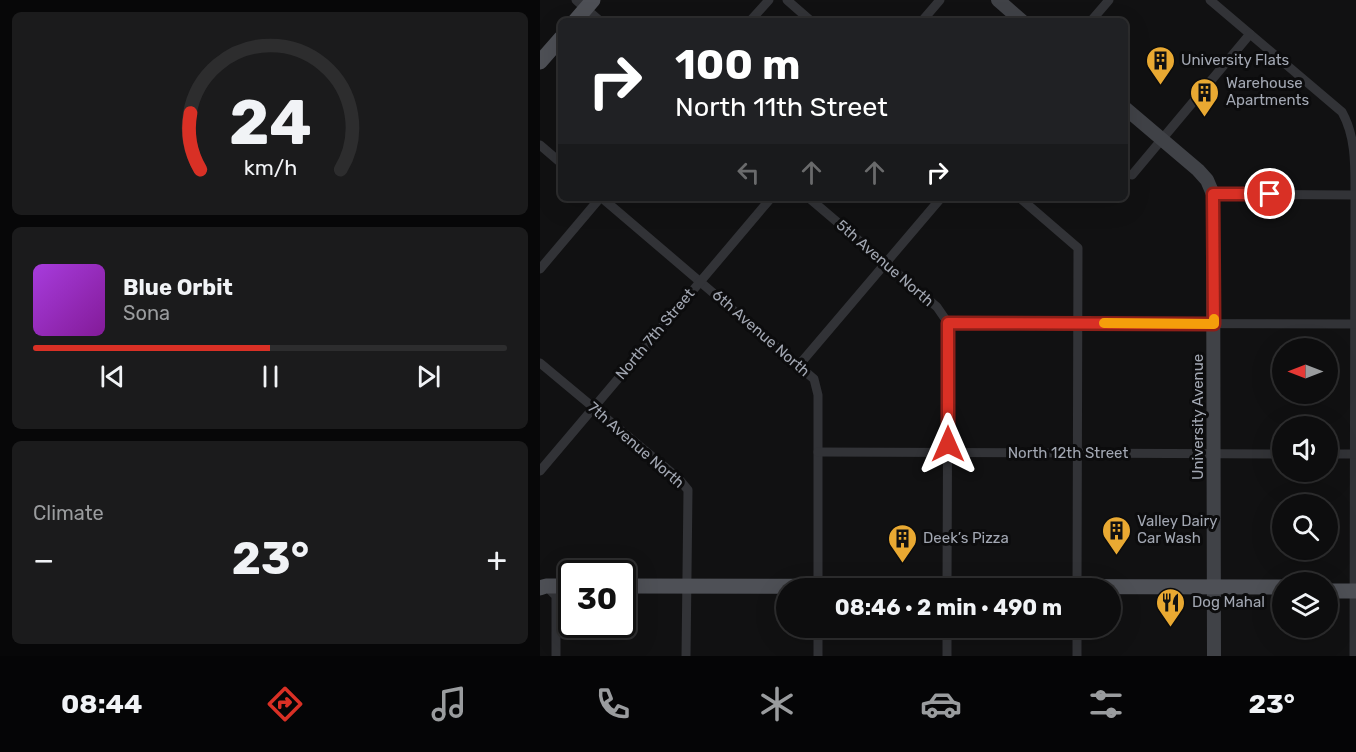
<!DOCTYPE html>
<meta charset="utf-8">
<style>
:root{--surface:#0d0d0e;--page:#1b1b1c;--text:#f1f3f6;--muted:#9a9c9e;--line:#2d2d2e;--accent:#d93025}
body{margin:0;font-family:Rubik,sans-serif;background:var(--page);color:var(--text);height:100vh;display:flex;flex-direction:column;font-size:22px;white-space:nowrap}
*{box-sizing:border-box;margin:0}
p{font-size:20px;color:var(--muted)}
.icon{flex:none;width:33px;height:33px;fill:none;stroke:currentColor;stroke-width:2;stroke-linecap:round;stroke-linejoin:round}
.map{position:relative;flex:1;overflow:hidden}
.details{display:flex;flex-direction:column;gap:12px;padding:12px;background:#070708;width:540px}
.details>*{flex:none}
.top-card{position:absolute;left:18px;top:18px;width:570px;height:183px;border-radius:9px;box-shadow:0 6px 24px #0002,0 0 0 2px var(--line);background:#202124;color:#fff;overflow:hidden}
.needle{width:39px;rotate:270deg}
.buttons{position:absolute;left:732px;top:338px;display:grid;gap:12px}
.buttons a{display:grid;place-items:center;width:66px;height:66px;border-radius:50%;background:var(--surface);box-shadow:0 6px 24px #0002,0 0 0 2px var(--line);font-size:30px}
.speed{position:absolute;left:18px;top:560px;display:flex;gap:12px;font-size:30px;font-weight:700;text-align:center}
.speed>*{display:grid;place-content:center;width:78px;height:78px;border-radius:50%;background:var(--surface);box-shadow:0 6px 24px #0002,0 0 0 2px var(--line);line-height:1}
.speed .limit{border:3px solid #111;border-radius:9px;background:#fff;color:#111}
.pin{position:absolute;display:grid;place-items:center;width:51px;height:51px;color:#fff;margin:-26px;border:3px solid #fff;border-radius:50%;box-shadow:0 2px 6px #0007}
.me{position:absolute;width:66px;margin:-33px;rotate:0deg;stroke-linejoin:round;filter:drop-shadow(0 0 4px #0008)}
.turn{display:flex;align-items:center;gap:21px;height:126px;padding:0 18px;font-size:27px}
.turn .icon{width:78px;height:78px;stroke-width:2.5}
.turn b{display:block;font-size:42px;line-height:51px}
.lanes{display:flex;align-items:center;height:57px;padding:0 18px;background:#0003;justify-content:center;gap:30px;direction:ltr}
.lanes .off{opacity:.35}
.big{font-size:45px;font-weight:700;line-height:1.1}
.details .card{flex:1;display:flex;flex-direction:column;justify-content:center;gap:9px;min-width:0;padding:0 21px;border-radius:9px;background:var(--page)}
.details .dial{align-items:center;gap:0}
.dial svg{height:156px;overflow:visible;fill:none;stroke:var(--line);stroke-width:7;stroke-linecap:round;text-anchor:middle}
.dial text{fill:var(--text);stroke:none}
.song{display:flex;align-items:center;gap:18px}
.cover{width:72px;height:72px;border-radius:9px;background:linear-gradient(135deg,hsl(280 70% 55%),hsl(290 70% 35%))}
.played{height:6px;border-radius:3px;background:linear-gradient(90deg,var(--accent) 50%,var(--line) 50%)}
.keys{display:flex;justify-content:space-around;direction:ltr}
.heat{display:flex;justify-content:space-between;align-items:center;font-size:33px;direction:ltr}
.trip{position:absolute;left:236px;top:578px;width:345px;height:60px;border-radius:30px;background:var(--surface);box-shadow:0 6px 24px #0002,0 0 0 2px var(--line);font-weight:700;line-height:60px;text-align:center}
.dock{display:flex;height:96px;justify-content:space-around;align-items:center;background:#050506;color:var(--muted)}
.dock .icon{width:42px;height:42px}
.dock .active{color:var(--accent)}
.dock b{font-size:27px;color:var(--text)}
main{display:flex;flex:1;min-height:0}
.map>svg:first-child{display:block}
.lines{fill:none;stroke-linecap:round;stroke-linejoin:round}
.street{stroke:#323337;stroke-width:9}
.secondary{stroke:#404247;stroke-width:14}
.primary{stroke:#4e5056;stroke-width:15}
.route-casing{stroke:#8d1f18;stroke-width:15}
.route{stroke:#d93025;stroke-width:10}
.slow{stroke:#f59e0b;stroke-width:10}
.labels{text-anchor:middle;stroke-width:6;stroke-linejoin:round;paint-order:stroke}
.poi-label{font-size:15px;fill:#a2a7b2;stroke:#0c0c0d;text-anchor:start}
.street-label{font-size:15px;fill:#a2a7b2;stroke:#0c0c0d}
</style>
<main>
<section class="details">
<div class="card dial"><svg viewBox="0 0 100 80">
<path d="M14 69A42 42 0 1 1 86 69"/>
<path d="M14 69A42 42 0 0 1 9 40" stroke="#d93025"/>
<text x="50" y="56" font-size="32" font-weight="700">24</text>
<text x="50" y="72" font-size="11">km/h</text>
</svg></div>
<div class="card">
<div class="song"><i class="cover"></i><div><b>Blue Orbit</b><p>Sona</p></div></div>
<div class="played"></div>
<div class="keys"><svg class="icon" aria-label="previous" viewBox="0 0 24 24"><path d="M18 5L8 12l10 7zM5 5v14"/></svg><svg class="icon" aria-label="pause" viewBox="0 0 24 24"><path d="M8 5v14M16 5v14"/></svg><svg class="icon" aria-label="next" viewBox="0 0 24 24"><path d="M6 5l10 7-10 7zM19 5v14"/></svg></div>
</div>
<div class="card"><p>Climate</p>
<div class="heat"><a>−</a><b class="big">23°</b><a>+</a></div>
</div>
</section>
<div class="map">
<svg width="816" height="656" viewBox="0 0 816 656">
<rect width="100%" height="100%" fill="#111112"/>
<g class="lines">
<g class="street">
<path d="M 36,0 L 60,21"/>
<path d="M 247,0 L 271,21"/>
<path d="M 670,0 L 802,112 C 816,137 815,166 815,195 L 814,656"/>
<path d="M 210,21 L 229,0"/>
<path d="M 382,21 L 400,0"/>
<path d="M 551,21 L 569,0"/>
<path d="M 0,145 L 21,163"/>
<path d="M 592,175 L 710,34"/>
<path d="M 673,194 L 816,195"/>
<path d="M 62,198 L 274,379 L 278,395 L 278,588"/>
<path d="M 269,198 L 397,307 L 408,323 L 407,588"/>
<path d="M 480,198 L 538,248 L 537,588"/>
<path d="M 0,269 L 60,198"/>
<path d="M 408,323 L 816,324"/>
<path d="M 0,363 L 138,478 L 148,490 L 146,656"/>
<path d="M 259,365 L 401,198"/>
<path d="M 278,452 L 742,454"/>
<path d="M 788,454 L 816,454"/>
<path d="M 0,471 L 231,198"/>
<path d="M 5,585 L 16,596 L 16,656"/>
<path d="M 278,627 L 278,656"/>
<path d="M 407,656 L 407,627"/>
<path d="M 537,656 L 537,627"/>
</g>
<g class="secondary">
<path d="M 458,0 L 482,21"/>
<path d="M 585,108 L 658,170 L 667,180 L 673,194 L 674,656"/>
</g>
<g class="primary">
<path d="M 35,21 L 53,0"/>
<path d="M 0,62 L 21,38"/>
<path d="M 82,586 L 742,587"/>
<path d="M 0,588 L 6,586 L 32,586"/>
<path d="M 788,591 L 816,591"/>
</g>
</g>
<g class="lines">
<defs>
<path id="route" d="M 408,444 L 408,323 L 674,324 L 673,194 L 730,194"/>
</defs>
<use href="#route" class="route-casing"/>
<use href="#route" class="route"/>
<path class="slow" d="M 564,323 L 674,324 L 674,319"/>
</g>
<defs>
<symbol id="building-pin" viewBox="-11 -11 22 30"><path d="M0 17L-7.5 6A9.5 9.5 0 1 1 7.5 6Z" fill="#e9a932" stroke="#0c0c0d"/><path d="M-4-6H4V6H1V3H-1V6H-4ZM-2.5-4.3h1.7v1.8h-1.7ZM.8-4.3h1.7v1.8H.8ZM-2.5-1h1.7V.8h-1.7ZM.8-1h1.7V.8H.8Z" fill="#111"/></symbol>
<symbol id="restaurant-pin" viewBox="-11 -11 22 30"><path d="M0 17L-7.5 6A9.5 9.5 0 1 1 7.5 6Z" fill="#e9a932" stroke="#0c0c0d"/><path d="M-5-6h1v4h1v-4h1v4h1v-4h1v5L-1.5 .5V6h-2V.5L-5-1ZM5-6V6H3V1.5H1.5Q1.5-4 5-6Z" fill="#111"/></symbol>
</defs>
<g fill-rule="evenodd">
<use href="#building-pin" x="604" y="44" width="33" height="45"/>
<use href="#building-pin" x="648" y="76" width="33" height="45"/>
<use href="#building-pin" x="560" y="514" width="33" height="45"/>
<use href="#building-pin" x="346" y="522" width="33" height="45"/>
<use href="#restaurant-pin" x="614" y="586" width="33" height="45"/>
</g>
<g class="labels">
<g class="poi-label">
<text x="641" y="65">University Flats</text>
<text x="686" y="88">Warehouse<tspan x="686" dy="17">Apartments</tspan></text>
<text x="597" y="526">Valley Dairy<tspan x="597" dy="17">Car Wash</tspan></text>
<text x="383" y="543">Deek’s Pizza</text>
<text x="652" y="607">Dog Mahal</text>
</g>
<g class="street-label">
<text transform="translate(345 263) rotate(41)" y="5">5th Avenue North</text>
<text transform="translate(221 333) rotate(41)" y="5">6th Avenue North</text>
<text transform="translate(115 334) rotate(-50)" y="5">North 7th Street</text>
<text transform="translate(658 417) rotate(-90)" y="5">University Avenue</text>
<text transform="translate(96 445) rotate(41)" y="5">7th Avenue North</text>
<text x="528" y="458">North 12th Street</text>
</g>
</g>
</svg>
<div class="buttons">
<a><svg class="needle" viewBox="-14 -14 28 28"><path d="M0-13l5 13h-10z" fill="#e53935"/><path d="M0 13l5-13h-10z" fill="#9a9c9e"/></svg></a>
<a><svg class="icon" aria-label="sound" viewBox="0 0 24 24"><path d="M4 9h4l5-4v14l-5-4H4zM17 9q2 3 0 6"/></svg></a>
<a><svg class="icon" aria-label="search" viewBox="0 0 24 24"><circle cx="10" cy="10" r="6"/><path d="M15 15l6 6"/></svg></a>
<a><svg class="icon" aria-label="layers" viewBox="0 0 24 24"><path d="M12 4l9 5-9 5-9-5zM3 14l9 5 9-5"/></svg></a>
</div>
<div class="speed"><div class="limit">30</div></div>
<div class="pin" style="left:730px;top:194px;background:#d93025"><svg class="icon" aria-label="arrive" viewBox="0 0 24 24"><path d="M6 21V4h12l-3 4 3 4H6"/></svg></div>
<svg class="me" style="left:408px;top:444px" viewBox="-20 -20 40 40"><path d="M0-17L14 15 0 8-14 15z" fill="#d93025" stroke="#fff" stroke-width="4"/></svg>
<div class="trip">08:46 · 2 min · 490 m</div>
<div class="top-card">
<div class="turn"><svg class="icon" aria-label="right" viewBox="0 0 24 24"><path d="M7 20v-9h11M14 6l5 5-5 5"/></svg><div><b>100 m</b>North 11th Street</div></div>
<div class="lanes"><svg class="icon off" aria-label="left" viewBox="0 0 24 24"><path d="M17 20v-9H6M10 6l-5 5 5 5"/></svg><svg class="icon off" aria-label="ahead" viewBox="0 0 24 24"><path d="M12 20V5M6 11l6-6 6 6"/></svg><svg class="icon off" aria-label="ahead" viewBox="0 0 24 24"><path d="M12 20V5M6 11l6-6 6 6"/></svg><svg class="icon" aria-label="right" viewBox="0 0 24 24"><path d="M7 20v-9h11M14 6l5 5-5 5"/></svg></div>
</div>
</div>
</main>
<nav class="dock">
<b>08:44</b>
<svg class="icon active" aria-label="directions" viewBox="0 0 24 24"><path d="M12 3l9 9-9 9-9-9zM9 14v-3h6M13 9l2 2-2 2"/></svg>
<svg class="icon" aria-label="music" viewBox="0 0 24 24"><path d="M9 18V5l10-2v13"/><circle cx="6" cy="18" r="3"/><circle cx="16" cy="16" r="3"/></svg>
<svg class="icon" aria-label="phone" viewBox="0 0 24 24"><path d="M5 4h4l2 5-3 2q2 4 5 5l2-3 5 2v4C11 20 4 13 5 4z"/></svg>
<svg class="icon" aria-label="climate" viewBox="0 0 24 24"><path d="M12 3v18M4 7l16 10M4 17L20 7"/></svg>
<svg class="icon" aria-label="car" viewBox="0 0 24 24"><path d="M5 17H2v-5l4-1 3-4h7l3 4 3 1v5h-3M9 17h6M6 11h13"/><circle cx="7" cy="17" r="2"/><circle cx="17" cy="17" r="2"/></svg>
<svg class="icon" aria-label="filters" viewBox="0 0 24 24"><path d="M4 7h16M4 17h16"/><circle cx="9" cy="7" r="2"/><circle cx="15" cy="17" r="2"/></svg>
<b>23°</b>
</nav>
